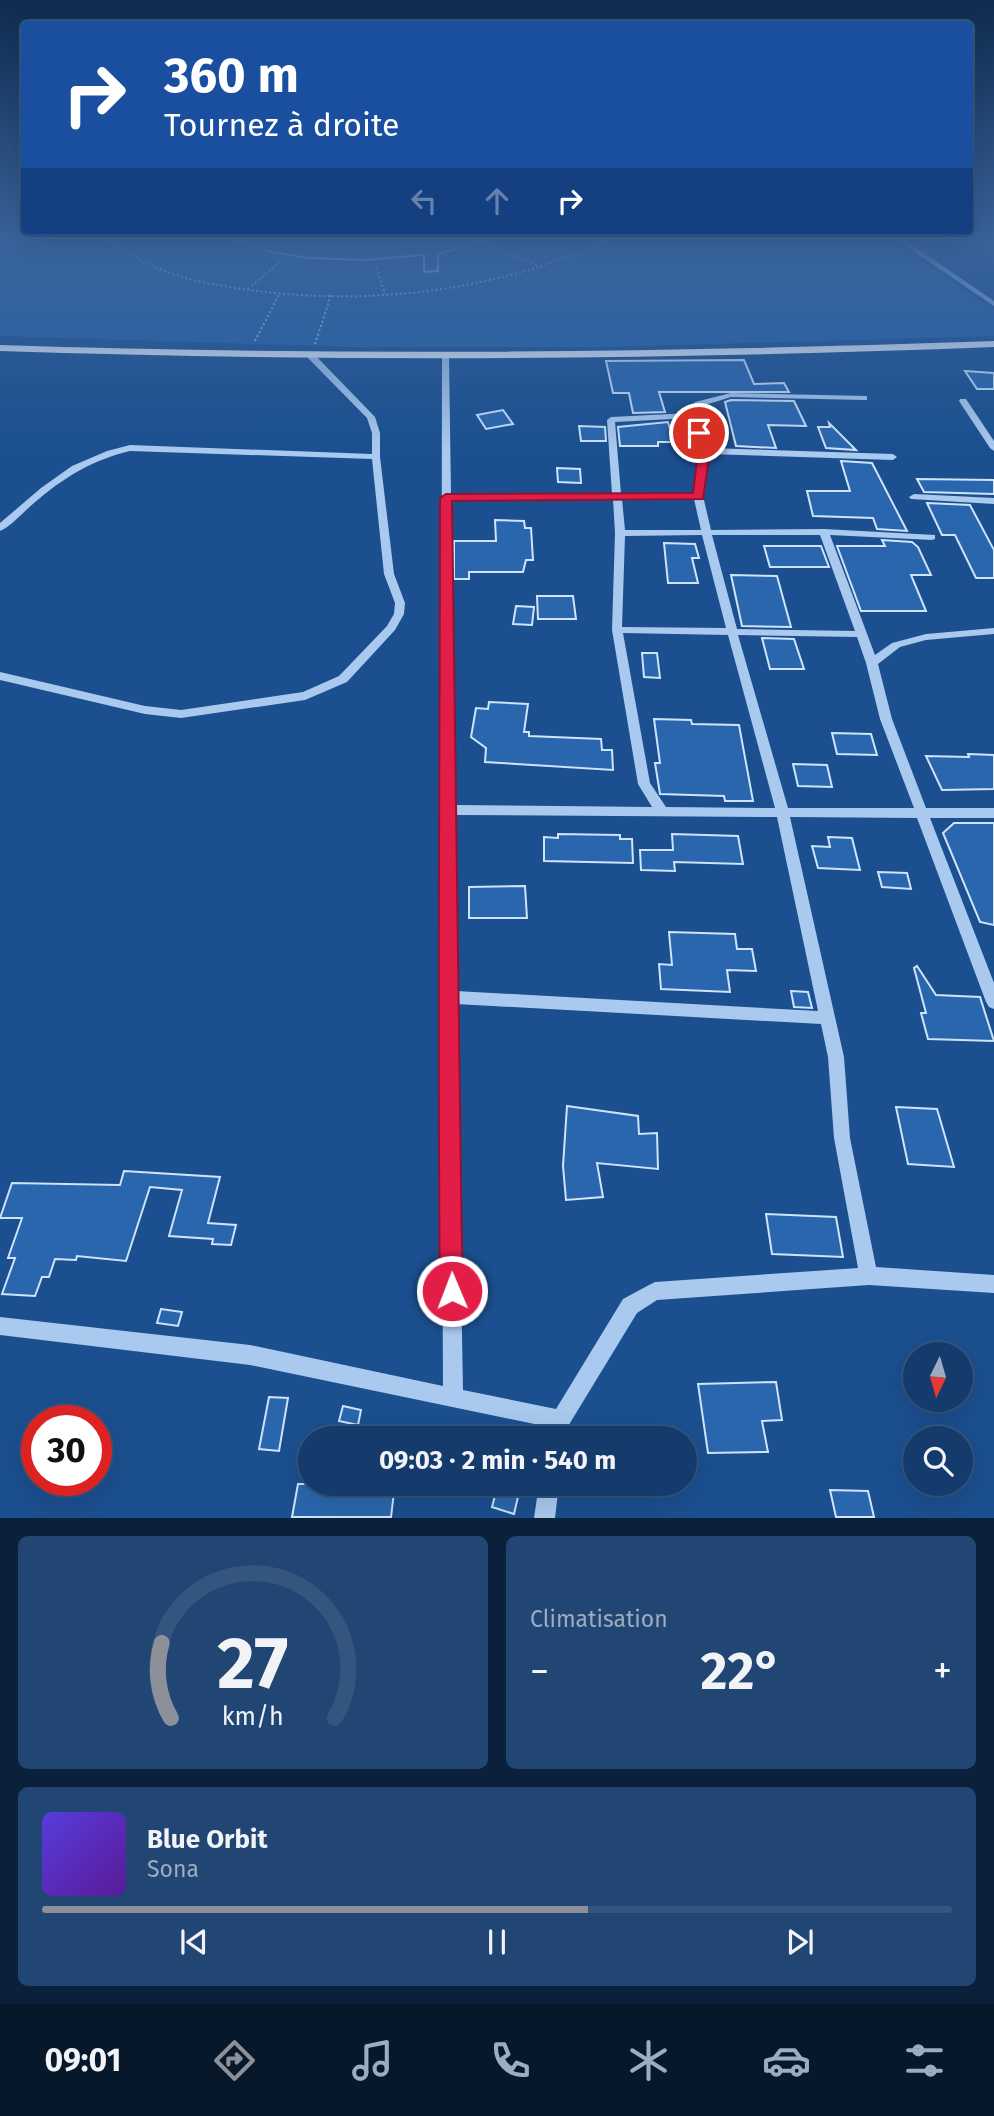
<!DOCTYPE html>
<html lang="fr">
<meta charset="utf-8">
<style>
:root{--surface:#143b6b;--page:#214673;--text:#f1f3f6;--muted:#9dadc1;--line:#33557e;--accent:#8c9099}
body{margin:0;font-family:"Fira Sans",sans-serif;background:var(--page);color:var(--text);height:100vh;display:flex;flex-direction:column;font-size:26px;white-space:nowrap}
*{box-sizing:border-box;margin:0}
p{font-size:23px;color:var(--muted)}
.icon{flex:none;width:38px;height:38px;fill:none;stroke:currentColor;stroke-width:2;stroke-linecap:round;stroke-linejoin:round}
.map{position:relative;height:1518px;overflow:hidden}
.drawer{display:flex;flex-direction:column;gap:18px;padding:18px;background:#0b203b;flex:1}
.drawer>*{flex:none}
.hud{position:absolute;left:21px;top:21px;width:952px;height:214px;border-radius:7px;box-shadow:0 7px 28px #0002,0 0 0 2px var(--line);background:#1a4fa0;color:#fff;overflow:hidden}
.needle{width:46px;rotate:185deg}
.controls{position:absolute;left:903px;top:1342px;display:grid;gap:14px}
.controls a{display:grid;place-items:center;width:70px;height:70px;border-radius:50%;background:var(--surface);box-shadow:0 7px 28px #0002,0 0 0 2px var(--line);font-size:35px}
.speed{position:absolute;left:21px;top:1405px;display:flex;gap:14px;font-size:35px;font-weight:700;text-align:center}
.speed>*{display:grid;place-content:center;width:91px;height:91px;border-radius:50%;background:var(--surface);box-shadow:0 7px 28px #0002,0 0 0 2px var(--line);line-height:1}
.speed .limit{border:10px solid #d22;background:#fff;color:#111}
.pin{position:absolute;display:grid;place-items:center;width:60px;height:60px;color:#fff;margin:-30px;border:4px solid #fff;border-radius:50%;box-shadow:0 2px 7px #0007}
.me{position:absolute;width:77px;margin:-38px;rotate:359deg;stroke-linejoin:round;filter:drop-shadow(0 0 5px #0008)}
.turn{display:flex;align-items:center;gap:24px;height:147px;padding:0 28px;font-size:32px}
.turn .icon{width:91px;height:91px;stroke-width:2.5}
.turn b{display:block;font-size:49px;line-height:60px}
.lanes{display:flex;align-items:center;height:66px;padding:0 28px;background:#0003;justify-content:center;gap:35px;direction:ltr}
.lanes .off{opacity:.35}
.big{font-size:52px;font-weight:700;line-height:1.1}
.drawer .card{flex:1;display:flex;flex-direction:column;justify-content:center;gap:10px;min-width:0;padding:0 24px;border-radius:10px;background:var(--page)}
.drawer .dial{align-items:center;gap:0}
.dial svg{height:182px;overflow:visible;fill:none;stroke:var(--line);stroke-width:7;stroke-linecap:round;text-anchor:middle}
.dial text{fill:var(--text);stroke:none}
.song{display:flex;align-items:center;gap:21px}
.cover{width:84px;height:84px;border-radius:10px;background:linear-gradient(135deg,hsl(250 70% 55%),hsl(270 70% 35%))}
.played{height:7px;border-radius:4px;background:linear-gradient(90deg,var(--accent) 60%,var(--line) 60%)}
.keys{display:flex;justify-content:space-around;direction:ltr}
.heat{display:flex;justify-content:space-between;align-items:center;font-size:38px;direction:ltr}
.drawer .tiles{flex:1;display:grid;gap:18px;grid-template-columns:1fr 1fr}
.card:last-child{grid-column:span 2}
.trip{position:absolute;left:298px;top:1426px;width:399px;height:70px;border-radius:35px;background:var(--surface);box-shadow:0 7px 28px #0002,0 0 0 2px var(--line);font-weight:700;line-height:70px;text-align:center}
.tab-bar{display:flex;height:112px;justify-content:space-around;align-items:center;background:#08182b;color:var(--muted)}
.tab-bar .icon{width:49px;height:49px}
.tab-bar .selected{color:var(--accent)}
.tab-bar b{font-size:32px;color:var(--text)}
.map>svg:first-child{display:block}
.green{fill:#2461a8}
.building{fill:#2a66ad;stroke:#cfe3fa;stroke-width:2}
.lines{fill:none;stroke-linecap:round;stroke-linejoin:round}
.path{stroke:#a9c9ee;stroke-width:2;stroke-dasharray:2 2.5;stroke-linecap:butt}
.minor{fill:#a9c9ee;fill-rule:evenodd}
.major{fill:#f0f6ff;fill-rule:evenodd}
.route{fill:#e11d48;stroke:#92132f;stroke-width:2}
</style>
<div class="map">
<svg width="994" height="1518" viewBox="0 0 994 1518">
<rect width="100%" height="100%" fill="#1b4f8f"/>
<path class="green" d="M 0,238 L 886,238 L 994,309 L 994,336 L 610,347 L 352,347 L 0,336 Z"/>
<g class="building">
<path d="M 239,238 L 477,238 L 478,243 L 438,254 L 438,271 L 424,272 L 424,255 L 364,260 L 308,258 L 272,252 L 239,242 Z"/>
<path d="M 744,360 L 754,384 L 784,383 L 789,392 L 659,392 L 665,412 L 633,413 L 629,393 L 613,393 L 606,361 Z"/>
<path d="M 965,371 L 994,373 L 994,389 L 977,389 Z"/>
<path d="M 731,400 L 794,401 L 806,426 L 768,425 L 776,448 L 736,446 L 725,402 Z"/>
<path d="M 503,410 L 513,424 L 486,429 L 477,415 Z"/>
<path d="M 668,422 L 674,442 L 658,442 L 658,446 L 620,446 L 618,427 Z"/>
<path d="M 829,423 L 856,450 L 826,448 L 818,427 L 830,427 Z"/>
<path d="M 579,426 L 605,427 L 606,441 L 581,441 Z"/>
<path d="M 841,461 L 872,463 L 907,531 L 877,529 L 873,518 L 813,516 L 807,491 L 850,491 Z"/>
<path d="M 557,468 L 580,469 L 581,483 L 558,482 Z"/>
<path d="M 917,479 L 994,480 L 994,494 L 924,492 Z"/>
<path d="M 927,503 L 970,505 L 994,550 L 994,578 L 976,578 L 955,535 L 942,535 Z"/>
<path d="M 495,520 L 524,521 L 525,528 L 531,528 L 533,560 L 526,560 L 523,572 L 469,572 L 469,579 L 454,579 L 454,541 L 496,541 Z"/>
<path d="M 882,540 L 912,542 L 918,547 L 931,575 L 911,575 L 926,611 L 861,611 L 837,546 L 885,546 Z"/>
<path d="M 664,543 L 695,544 L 699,558 L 692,558 L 698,583 L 668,583 Z"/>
<path d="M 764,546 L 821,546 L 829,567 L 770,567 Z"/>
<path d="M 731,575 L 777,576 L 791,627 L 742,626 Z"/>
<path d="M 537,596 L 573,596 L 576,619 L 538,619 Z"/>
<path d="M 516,606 L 534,607 L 532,625 L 513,624 Z"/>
<path d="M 762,638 L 794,639 L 804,669 L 770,669 Z"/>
<path d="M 642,653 L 657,653 L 660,678 L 644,677 Z"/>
<path d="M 489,702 L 528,704 L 524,732 L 529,732 L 529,736 L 601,739 L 602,750 L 612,750 L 613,770 L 485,762 L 486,748 L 471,737 L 476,708 L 488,709 Z"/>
<path d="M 654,719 L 691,720 L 692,724 L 739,725 L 753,801 L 725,801 L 724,796 L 660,794 L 655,763 L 660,763 Z"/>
<path d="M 832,733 L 871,734 L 877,755 L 837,754 Z"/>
<path d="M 968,754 L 994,755 L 994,789 L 942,790 L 926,756 L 969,757 Z"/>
<path d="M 793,764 L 827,765 L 832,787 L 798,786 Z"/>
<path d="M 954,823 L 994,823 L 994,925 L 980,922 L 943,833 Z"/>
<path d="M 558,834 L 620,835 L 620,839 L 632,839 L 633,863 L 544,861 L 544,837 L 558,838 Z"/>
<path d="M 672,834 L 738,836 L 743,864 L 674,862 L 675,871 L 641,870 L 640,850 L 673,850 Z"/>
<path d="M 828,837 L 852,838 L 860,870 L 818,868 L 812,846 L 830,847 Z"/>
<path d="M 878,872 L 907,873 L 911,889 L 882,887 Z"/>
<path d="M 525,886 L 527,918 L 469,918 L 469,887 Z"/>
<path d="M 669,932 L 735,934 L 737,949 L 752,949 L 756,971 L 727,970 L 730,992 L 661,989 L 659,964 L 672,965 Z"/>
<path d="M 917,966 L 936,995 L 980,997 L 994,1041 L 928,1039 L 921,1013 L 926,1013 L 914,968 Z"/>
<path d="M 791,991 L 808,992 L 812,1008 L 794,1007 Z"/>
<path d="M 567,1106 L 638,1116 L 639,1134 L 657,1133 L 658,1169 L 597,1163 L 603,1197 L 566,1200 L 563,1166 Z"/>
<path d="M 896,1107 L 937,1109 L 954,1167 L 908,1164 Z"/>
<path d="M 124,1171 L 220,1177 L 208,1223 L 236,1225 L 231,1245 L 212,1244 L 213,1239 L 169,1236 L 182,1190 L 150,1187 L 126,1261 L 77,1256 L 76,1260 L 55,1259 L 49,1277 L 42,1277 L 35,1296 L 2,1294 L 15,1258 L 8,1258 L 22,1218 L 0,1218 L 12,1183 L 120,1185 Z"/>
<path d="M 766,1214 L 836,1217 L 843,1257 L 772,1254 Z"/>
<path d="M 161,1309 L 182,1312 L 178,1326 L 157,1323 Z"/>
<path d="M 776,1382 L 782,1420 L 762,1421 L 768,1452 L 708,1453 L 698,1384 Z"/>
<path d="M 269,1397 L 288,1398 L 279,1451 L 259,1449 Z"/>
<path d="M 343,1406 L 361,1410 L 358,1425 L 339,1421 Z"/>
<path d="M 298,1484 L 395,1484 L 391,1517 L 292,1517 Z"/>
<path d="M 498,1484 L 521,1484 L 514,1514 L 492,1507 Z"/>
<path d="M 830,1490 L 868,1491 L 874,1517 L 836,1517 Z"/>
</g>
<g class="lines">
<g class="path">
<path d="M 105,238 C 120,247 135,257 151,265 C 181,280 217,285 249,290 C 373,307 501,290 614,238"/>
<path d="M 481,242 L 543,268"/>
<path d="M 374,259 L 385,294"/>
<path d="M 248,289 L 288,255"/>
<path d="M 255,341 L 280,293"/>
<path d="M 315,344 L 331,295"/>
</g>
<g class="minor">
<path d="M 894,238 L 902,238 L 994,301 L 994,306 Z"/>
<path d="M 308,354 L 314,354 L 375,417 L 380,433 L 380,457 L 394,574 L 405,603 L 404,614 L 395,630 L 347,682 L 305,700 L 181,718 L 145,714 L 0,680 L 0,672 L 145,706 L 181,710 L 303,692 L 339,676 L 387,626 L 394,614 L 395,603 L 384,574 L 372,459 L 130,451 C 92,460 63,478 34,503 C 23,512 13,525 0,531 L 0,523 L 41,488 L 72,466 L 107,451 L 130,445 L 372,454 L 372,433 L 367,418 L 308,358 Z"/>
<path d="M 442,354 L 449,356 L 451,495 L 612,494 L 607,420 L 611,417 L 691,413 L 695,402 L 731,393 L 867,396 L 867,400 L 864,400 L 731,397 L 702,406 L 698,415 L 708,448 L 893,454 L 897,457 L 893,460 L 708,454 L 703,496 L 711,530 L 824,529 L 935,535 L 935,539 L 932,540 L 830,535 L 875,655 L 892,643 L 926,634 L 994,628 L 994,634 L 926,640 L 900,647 L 878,664 L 892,719 L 926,808 L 994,808 L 994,818 L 930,818 L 994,983 L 994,1009 L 989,1007 L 986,1002 L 917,818 L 790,817 L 844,1057 L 850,1138 L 876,1267 L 994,1275 L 994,1293 L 869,1285 L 657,1300 L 637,1313 L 570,1423 L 567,1438 L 547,1438 L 549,1427 L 250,1365 L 0,1335 L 0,1317 L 250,1345 L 443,1386 L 441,1000 L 440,997 L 441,994 ZM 691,418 L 700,451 L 694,493 L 621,494 L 615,422 ZM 613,499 L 615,533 L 612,630 L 638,784 L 652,807 L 454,805 L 451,501 ZM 622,499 L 694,499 L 701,530 L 625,530 ZM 702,535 L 726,628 L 622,627 L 625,536 ZM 712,535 L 820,535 L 855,631 L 737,629 ZM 623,633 L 728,635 L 775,808 L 666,807 L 650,783 ZM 738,635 L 857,637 L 866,663 L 880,719 L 914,808 L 788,808 ZM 454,815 L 777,817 L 818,1011 L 456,991 ZM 456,1004 L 821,1024 L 828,1057 L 834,1138 L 858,1268 L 655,1282 L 649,1285 L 623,1299 L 556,1409 L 463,1390 Z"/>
<path d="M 960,399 L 966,399 L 994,441 L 994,451 L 990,448 L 959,401 Z"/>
<path d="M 914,494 L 994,498 L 994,504 L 911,499 L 909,497 Z"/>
<path d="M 539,1484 L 559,1484 L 555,1518 L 534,1518 Z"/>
</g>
<path class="major" d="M 994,341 L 994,347 C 663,360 332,362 0,351 L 0,345 C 332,356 663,353 994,341 Z"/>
</g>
<linearGradient id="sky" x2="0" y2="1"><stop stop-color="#0f2b4f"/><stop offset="0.53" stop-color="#39639b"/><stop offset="1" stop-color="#39639b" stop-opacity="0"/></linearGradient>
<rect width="994" height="451" fill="url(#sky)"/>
<path class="route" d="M 699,430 L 705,433 L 710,451 L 703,499 L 452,501 C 456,765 457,1028 463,1291 L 460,1299 L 452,1303 L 443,1299 L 440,1291 C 437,1027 440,762 440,498 L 446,494 L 693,493 L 698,451 L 694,433 Z"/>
</svg>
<div class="controls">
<a><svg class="needle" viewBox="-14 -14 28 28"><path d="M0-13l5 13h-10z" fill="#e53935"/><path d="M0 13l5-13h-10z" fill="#9dadc1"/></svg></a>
<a><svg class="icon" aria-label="search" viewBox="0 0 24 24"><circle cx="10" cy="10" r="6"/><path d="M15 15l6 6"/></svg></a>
</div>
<div class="speed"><div class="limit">30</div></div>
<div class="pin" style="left:699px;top:433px;background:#d93025"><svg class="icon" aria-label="arrive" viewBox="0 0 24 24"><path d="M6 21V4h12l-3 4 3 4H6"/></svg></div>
<svg class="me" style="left:452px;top:1291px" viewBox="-20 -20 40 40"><circle r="17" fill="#e11d48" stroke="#fff" stroke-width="3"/><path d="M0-11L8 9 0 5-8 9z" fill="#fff"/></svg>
<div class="trip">09:03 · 2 min · 540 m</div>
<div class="hud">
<div class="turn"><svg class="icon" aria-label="right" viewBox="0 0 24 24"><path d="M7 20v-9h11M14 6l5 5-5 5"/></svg><div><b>360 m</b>Tournez à droite</div></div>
<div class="lanes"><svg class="icon off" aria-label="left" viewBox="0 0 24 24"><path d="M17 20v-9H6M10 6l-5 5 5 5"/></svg><svg class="icon off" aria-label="ahead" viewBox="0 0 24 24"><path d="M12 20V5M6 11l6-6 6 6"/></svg><svg class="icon" aria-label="right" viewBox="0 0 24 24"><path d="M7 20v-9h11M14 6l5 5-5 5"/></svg></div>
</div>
</div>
<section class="drawer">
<div class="tiles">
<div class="card dial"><svg viewBox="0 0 100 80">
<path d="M14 69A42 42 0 1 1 86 69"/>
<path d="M14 69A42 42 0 0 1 10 36" stroke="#8c9099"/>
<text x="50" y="56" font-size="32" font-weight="700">27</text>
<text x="50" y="72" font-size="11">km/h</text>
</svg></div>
<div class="card"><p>Climatisation</p>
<div class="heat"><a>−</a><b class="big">22°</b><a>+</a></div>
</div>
<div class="card">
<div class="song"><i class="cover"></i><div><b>Blue Orbit</b><p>Sona</p></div></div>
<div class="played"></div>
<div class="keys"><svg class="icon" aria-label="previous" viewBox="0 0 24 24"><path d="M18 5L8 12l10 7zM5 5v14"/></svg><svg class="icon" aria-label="pause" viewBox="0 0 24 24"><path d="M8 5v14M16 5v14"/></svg><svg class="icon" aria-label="next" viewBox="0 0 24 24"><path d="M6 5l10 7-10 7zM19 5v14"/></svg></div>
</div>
</div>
</section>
<nav class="tab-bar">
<b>09:01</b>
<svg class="icon selected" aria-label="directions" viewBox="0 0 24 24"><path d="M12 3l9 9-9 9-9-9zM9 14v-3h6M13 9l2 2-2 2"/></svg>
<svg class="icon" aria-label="music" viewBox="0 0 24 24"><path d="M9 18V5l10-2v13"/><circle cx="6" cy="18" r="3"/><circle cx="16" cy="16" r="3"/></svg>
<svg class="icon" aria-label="phone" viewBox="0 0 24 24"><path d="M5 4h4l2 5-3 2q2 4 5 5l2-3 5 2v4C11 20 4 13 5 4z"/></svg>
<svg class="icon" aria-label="climate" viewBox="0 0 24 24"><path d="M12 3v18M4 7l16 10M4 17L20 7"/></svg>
<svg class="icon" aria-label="car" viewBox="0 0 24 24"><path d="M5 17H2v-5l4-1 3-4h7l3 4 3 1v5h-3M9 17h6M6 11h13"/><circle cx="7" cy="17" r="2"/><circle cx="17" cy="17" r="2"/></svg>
<svg class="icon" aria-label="filters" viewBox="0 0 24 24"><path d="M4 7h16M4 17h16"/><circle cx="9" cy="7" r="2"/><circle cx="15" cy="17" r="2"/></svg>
</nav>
